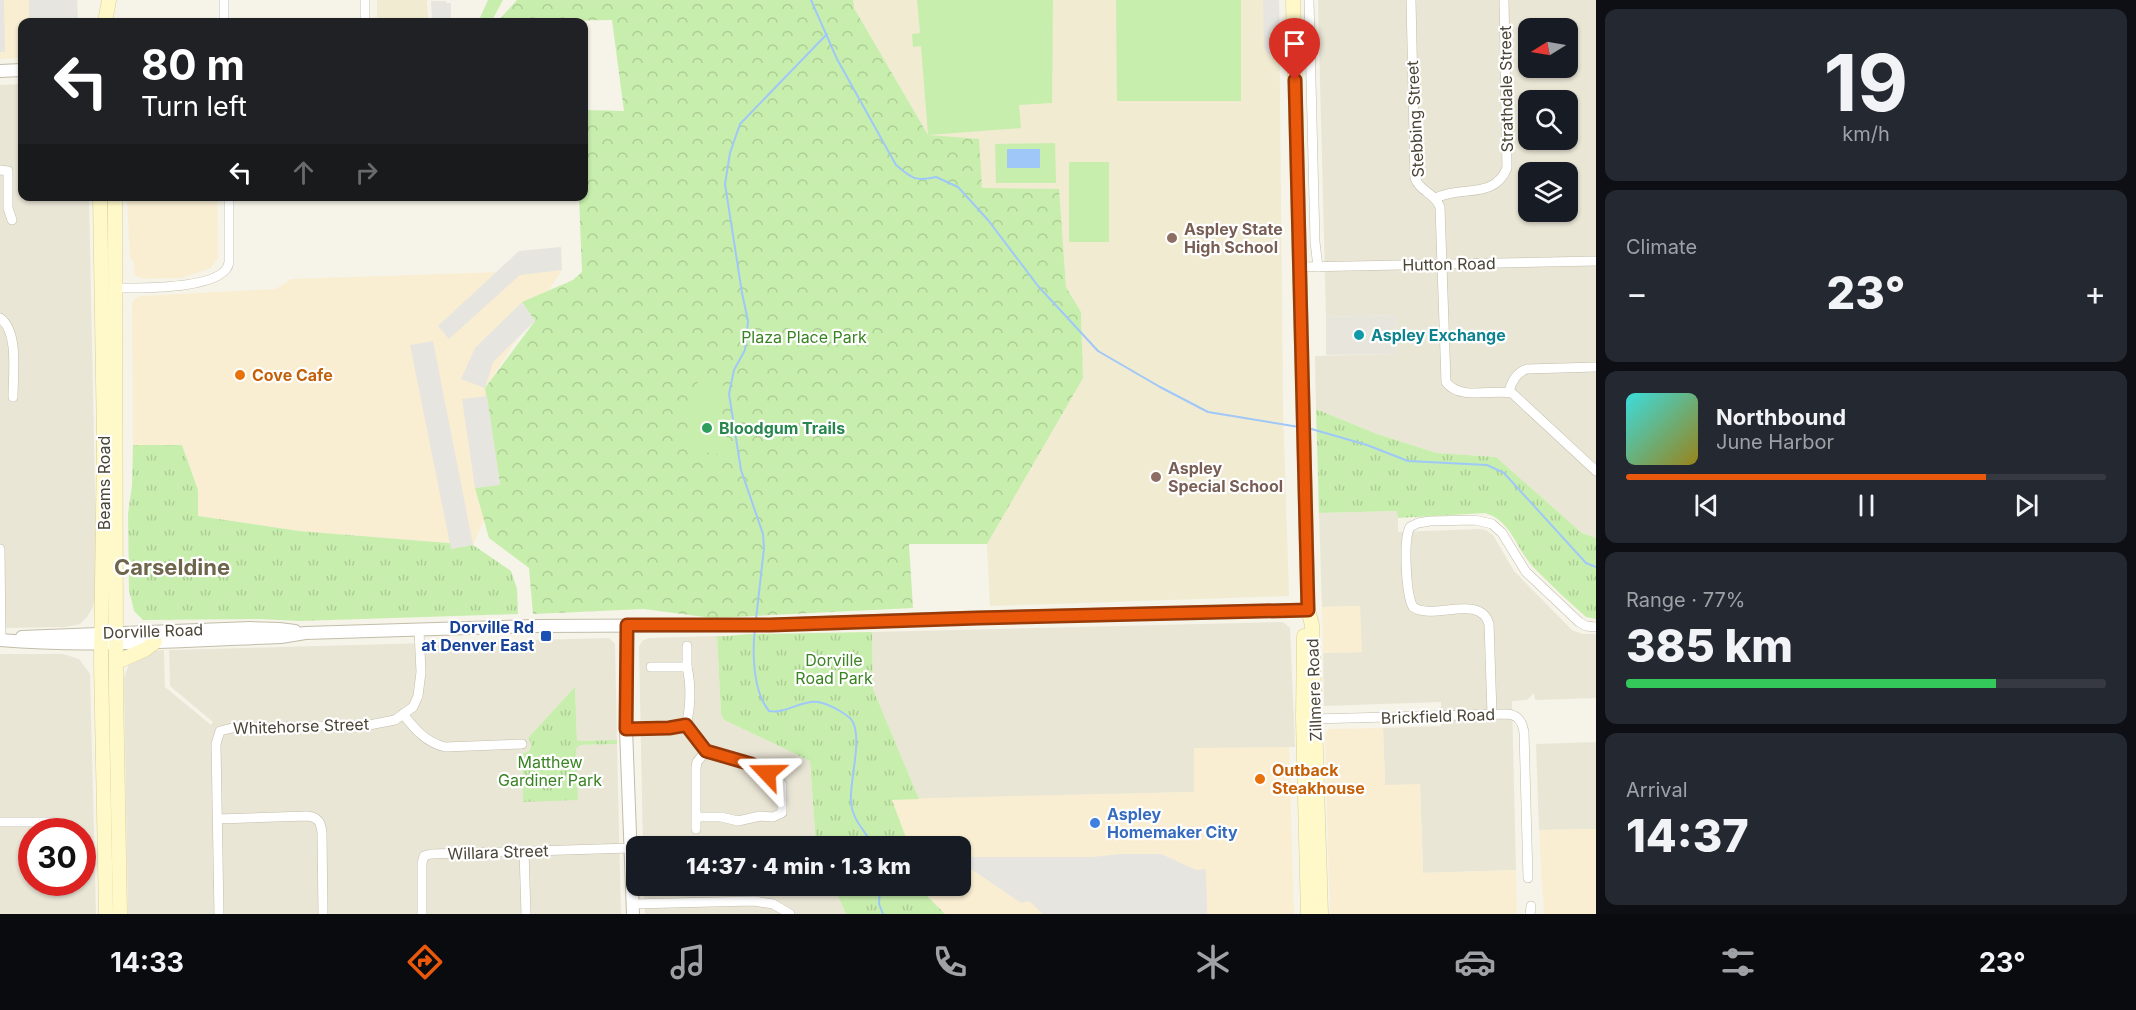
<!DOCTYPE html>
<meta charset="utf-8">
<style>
:root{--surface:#171b24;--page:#242831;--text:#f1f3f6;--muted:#9ea1a6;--line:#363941;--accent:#ea580c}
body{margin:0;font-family:Inter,sans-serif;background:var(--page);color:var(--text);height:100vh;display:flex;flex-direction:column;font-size:22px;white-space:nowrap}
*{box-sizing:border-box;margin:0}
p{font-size:20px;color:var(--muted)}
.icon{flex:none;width:33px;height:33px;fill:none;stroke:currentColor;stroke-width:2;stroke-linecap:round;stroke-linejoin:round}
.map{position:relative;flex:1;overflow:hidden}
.drawer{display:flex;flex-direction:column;gap:9px;padding:9px;background:#0d0f14;width:540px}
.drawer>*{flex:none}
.hud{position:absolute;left:18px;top:18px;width:570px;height:183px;border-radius:12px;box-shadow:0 2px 4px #0004;background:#202124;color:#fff;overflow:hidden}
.needle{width:39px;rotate:259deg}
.buttons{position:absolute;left:1518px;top:18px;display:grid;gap:12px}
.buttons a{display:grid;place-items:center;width:60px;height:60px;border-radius:12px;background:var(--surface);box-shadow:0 2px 4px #0004;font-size:30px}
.speed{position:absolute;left:18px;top:818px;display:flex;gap:12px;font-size:30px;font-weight:700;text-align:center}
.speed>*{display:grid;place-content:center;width:78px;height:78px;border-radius:50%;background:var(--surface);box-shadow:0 2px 4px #0004;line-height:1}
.speed .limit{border:9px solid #d22;background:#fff;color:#111}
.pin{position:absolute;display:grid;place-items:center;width:51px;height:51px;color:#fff;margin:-62px -26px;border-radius:50% 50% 50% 0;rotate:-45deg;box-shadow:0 0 6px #0007}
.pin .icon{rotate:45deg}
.me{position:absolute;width:66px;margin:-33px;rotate:293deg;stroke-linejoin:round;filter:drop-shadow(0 0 4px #0008)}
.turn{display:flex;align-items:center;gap:21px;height:126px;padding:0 24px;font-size:27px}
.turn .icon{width:78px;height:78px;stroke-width:2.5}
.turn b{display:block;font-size:42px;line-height:51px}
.lanes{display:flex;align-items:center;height:57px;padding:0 24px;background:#0003;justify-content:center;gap:30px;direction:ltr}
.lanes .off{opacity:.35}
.big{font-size:45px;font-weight:800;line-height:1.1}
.drawer .widget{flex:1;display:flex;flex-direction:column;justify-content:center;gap:9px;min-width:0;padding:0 21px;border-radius:12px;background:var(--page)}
.drawer .dial{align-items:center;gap:0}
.dial b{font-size:78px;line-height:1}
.song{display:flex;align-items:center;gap:18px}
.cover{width:72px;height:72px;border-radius:9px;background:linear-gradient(135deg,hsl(180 70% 55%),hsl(50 70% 35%))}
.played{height:6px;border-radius:3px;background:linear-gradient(90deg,var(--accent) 75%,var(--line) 75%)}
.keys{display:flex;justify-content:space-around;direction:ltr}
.heat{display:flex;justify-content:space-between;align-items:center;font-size:33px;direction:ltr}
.charge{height:9px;border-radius:4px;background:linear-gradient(90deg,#34c759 77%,var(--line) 0)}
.trip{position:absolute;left:626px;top:836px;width:345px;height:60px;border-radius:12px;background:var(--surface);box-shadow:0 2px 4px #0004;font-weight:800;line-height:60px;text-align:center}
.menu{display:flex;height:96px;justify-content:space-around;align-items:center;background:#090b0e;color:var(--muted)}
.menu .icon{width:42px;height:42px}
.menu .on{color:var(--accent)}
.menu b{font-size:27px;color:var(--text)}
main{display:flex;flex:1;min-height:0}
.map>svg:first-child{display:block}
.residential{fill:#eae6d6;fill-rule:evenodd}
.commercial{fill:#f9eed2}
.industrial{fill:#e8e5dd}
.education{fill:#f0ebd1}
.forest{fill:url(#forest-crowns)}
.park{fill:url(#park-tufts)}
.pitch{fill:#c8eead}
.parking{fill:#e7e5e0}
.water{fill:#9fc8f8}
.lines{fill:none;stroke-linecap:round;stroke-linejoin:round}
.stream{stroke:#9fc8f8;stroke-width:2}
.minor-casing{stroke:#c2bdaa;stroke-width:10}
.tertiary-casing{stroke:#c2bdaa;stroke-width:14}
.secondary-casing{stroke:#dad094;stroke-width:15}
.minor{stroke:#fff;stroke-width:9}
.tertiary{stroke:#fff;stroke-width:12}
.secondary{stroke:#fff9c9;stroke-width:14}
.route-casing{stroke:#983908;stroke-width:15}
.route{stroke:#ea580c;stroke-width:10}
.education-dot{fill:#8d6e63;stroke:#fff;stroke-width:2}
.culture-dot{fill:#0f9aa8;stroke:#fff;stroke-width:2}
.food-dot{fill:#e8710a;stroke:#fff;stroke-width:2}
.leisure-dot{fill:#2e9e5b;stroke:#fff;stroke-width:2}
.transit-dot{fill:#1a4fb4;stroke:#fff;stroke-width:2}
.shop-dot{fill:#3f7fe0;stroke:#fff;stroke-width:2}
.labels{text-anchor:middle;stroke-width:4.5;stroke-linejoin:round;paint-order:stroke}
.street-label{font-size:16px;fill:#4a4536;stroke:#fff}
.education-label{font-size:16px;font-weight:bold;fill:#785e54;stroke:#fff;text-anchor:start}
.culture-label{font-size:16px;font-weight:bold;fill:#0d838f;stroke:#fff;text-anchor:start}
.park-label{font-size:16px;fill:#3a8322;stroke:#fff}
.food-label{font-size:16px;font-weight:bold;fill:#c56008;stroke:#fff;text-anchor:start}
.leisure-label{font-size:16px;font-weight:bold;fill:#27864d;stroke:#fff;text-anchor:start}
.transit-label{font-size:16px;font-weight:bold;fill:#164399;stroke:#fff;text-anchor:end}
.shop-label{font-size:16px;font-weight:bold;fill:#366cbe;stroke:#fff;text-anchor:start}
.district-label{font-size:22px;font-weight:bold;fill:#6e654c;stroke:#fff}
</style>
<main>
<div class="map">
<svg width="1596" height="914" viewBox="0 0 1596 914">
<defs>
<pattern id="forest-crowns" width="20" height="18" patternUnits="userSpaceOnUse" patternTransform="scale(1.5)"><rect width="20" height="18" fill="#c8eead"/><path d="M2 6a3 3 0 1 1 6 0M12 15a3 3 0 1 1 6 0" fill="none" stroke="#adcd95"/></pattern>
<pattern id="park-tufts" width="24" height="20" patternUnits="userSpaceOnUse" patternTransform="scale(1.5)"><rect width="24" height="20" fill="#c8eead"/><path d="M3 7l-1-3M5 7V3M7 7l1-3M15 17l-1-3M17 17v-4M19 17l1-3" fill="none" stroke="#adcd95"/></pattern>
</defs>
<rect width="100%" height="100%" fill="#f6f3e8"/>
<g class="residential">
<path d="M 1318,0 L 1596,0 L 1596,538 L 1582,533 L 1496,457 L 1437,453 L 1377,434 L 1316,409 L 1315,356 L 1397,354 L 1396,315 L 1326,317 ZM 1528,28 L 1568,28 L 1568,68 L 1528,68 ZM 1528,100 L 1568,100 L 1568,140 L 1528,140 ZM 1528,172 L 1568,172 L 1568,212 L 1528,212 Z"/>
<path d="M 22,84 L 22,196 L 89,197 L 97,588 L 93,607 L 87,617 L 80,624 L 66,627 L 0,628 L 0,85 Z"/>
<path d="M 1398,511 L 1398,532 L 1479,529 L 1486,530 L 1493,535 L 1514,571 L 1572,630 L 1582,634 L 1596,634 L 1596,698 L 1535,700 L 1534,693 L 1527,700 L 1512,701 L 1516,870 L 1423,873 L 1420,785 L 1385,785 L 1383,728 L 1441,726 L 1441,702 L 1324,706 L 1323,653 L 1361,652 L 1360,606 L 1322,607 L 1319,513 Z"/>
<path d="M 1283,622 L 1290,628 L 1295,747 L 1194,749 L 1195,792 L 919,799 L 873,689 L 872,632 Z"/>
<path d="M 717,636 L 721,714 L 724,720 L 810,761 L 816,846 L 643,846 L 639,647 L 642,641 L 649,638 Z"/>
<path d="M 609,638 L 615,644 L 617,740 L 577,741 L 575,688 L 531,742 L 529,751 L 522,754 L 523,801 L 579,745 L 617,744 L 621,914 L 128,914 L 124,678 L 129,664 L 149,651 L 164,650 L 165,687 L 211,725 L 213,722 L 170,686 L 169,650 Z"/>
<path d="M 0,654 L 63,654 L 79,659 L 90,674 L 96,914 L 0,914 ZM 32,831 L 82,831 L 82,882 L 32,882 Z"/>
<path d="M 1596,742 L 1596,829 L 1539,830 L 1536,744 Z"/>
<path d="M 644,885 L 833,885 L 846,914 L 645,914 Z"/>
</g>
<g class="commercial">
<path d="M 0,0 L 77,0 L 78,22 L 22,22 L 22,58 L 0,59 Z"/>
<path d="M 127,197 L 217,197 L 218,258 L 211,268 L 181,278 L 144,279 L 136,276 L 134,273 L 134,261 L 130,258 Z"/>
<path d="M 562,270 L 485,388 L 500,485 L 473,545 L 299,531 L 198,516 L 198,490 L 182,445 L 133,445 L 132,303 L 134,299 L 140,296 L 276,289 L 291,279 Z"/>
<path d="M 1360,606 L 1362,652 L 1323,653 L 1322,607 Z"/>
<path d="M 1383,728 L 1385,785 L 1420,784 L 1423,873 L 1516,870 L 1517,914 L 1330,914 L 1325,735 L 1328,729 Z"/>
<path d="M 1289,747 L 1294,914 L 945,914 L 928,897 L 923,885 L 960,885 L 960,846 L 909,846 L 891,799 L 1194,792 L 1194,748 Z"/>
<path d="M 1596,829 L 1596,914 L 1544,914 L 1539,830 Z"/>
</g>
<path class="industrial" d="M 1396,315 L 1397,354 L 1326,355 L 1326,317 Z"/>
<g class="education">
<path d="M 377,0 L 427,0 L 428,22 L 377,22 Z"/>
<path d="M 853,0 L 1279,0 L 1283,410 L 1289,596 L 990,606 L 987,544 L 1083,377 L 1081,312 L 1066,287 L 1059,190 L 982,189 L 928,135 L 854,8 Z"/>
</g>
<path class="forest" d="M 517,0 L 853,0 L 854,8 L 928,135 L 979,139 L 982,188 L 1059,189 L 1066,287 L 1081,312 L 1083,378 L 987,544 L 909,544 L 913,608 L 712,618 L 644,609 L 533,614 L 529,568 L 489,538 L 475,488 L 500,484 L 485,388 L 535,321 L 522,302 L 573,280 L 582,272 L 579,197 L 584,196 L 584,110 L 624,111 L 612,20 L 497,22 Z"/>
<g class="park">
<path d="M 1316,409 L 1377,434 L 1437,453 L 1496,457 L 1582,533 L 1596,538 L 1596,619 L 1586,617 C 1568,601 1551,585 1534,568 C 1516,549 1512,521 1485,513 L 1398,518 L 1397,511 L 1319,513 Z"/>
<path d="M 133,445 L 182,445 L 198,490 L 198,516 L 299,531 L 473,545 L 511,571 L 517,589 L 518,614 L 299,621 L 262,619 L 143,620 L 134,611 L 129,590 L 128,514 L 132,485 Z"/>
<path d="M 872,632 L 873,689 L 919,799 L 892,800 L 909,846 L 816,846 L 810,761 L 724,720 L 721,714 L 717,636 C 730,637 741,634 755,634 Z"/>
<path d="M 575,687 L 577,741 L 617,740 L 617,744 L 580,745 L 576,749 L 578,800 L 523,802 L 522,754 L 529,751 C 531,746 532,743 528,738 Z"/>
<path d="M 833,885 L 923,885 L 928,897 L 945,914 L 846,914 Z"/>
</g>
<g class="pitch">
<path d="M 488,0 L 503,0 L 491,22 L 478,22 Z"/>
<path d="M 917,0 L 1053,0 L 1052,103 L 1019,105 L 1021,128 L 928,135 L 921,46 L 913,47 L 912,34 L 920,33 Z"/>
<path d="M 1116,0 L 1241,0 L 1241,101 L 1117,101 Z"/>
<path d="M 1055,143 L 1056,183 L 996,183 L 995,144 Z"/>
<rect x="1069" y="162" width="40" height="80"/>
<path d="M 698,380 L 725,386 L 721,406 L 730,456 L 685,449 Z"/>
</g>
<g class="parking">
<path d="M 0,0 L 4,0 L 5,52 L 0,52 Z"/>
<path d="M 29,0 L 77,0 L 78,22 L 29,22 Z"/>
<path d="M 1263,0 L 1279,0 L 1280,42 L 1268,55 L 1264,48 Z"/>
<path d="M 431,1 L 446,1 L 446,3 L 451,3 L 451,22 L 432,22 Z"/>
<path d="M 561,247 L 562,270 L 520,275 L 449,339 L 438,326 L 519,251 Z"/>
<path d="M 522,302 L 535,321 L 493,362 L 485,388 L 461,379 L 475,348 Z"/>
<path d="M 433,341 L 473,545 L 451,549 L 410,345 Z"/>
<path d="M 487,396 L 500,485 L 475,488 L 462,399 Z"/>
<path d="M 1121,854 L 1161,854 L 1196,870 L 1206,869 L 1207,914 L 1043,914 L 1029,901 L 1021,903 L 971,869 L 971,857 L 1092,857 Z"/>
</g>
<rect class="water" x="1007" y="149" width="33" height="19"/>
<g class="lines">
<g class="stream">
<path d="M 811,0 L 837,59 L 896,165 C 911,178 915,182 936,177 L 958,187 L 988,220 L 1038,286 L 1098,351 L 1160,387 L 1208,412 L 1299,427"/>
<path d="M 1308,428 L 1367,445 L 1408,461 L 1487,465 L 1504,473 L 1586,563 L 1596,567"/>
<path d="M 756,619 L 764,548 L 763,534 L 741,470 L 729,394 L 734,370 L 745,350 L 748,321 L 742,293 L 725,184 L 730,153 L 740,124 L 827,34"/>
<path d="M 755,628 C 752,653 753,692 769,711 C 787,714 800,700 818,702 C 826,703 833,707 840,711 C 843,713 848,716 851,719 C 864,736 849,781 851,802 C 852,820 865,830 873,846"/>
<path d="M 880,885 L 879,904 L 883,914"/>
</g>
<defs>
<g id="minor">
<path d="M 224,0 L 224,22"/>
<path d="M 365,0 L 365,22"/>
<path d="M 1309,0 L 1315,242 L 1318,267"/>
<path d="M 1411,0 L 1415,178 C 1419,191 1435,193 1440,207 L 1446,382 C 1460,401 1492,389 1512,393 L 1596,471"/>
<path d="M 0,170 L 8,171 L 8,208 L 12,220"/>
<path d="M 1436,198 C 1461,185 1494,200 1507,168 L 1504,0"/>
<path d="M 1301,267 L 1596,261"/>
<path d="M 116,288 C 138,288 226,290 229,262 L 229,196"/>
<path d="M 0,318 C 19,331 13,375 13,397"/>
<path d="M 1509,392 C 1511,382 1517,372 1527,369 L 1596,367"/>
<path d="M 0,549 L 1,640"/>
<path d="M 651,667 L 687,667 C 691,684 691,707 686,725"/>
<path d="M 687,667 L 687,646"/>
<path d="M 403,714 C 415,729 425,742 445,747 L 522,744"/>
<path d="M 1492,714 L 1489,624 C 1480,593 1433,621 1413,607 C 1406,595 1403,539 1410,527 L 1418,523 L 1430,521 L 1475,520 L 1492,524 L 1502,533 L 1526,572 L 1579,622 L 1586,626 L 1596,627"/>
<path d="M 1312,719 L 1505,714 C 1517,714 1522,720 1524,732 L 1528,878"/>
<path d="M 626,729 L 669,728 L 686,725 L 706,751 L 751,764 L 779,780 L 782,785 L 782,813 L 773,817 L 760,816 L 738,821 L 721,817 L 697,817"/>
<path d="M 218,819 L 307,816 C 318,817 321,822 322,833 L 323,914"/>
<path d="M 0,822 L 52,822"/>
<path d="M 696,829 L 696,768 L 697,762 L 706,751"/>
<path d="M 524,851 L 526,914"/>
<path d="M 633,904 L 754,901 L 773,904 L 790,914"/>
<path d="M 219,914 L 216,744 L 220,731 L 232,728 L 369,725 L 395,720 L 413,707 L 418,696 L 421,672 L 419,631"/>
<path d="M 422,914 L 422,863 L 424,856 L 431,854 L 631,848"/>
<path d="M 1530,914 L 1531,906"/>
</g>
<g id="tertiary">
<path d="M 0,71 L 22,70"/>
<path d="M 627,625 L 626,729 L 633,914"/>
<path d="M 22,637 L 250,628 L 279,629 L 295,631"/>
<path d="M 0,640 C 93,648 187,640 281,637 L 305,633 L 536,626 L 769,625 L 958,618 L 1308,610"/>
</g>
<g id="secondary">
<path d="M 1293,0 L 1308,610 L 1312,625 L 1321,914"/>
<path d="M 105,22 L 109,0"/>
<path d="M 100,196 L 104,438 L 101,662 L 106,914"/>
<path d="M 115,196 L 116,687 L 120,914"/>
<path d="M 1304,636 L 1303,719 L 1308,914"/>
<path d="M 117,662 L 146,649 L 155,642"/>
</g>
</defs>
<use href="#minor" class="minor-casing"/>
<use href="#tertiary" class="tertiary-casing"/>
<use href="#secondary" class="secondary-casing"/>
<use href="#minor" class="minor"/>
<use href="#tertiary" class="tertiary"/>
<use href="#secondary" class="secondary"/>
</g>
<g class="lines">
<defs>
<path id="route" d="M 767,773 L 751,764 L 706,751 L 686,725 L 669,728 L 626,729 L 627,625 L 770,625 L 978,618 L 1308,610 L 1295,80"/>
</defs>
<use href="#route" class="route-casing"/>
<use href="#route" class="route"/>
</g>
<g class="education-dot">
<circle cx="1172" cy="238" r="6"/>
<circle cx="1156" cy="477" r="6"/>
</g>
<circle class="culture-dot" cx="1359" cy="335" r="6"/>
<g class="food-dot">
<circle cx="240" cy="375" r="6"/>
<circle cx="1260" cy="779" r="6"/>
</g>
<circle class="leisure-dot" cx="707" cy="428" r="6"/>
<rect class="transit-dot" x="540" y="630" width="12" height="12" rx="3"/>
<circle class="shop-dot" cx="1095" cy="823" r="6"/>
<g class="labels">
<g class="street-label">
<text transform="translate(1506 89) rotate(-91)" y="6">Strathdale Street</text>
<text transform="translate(1415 119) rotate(-93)" y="6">Stebbing Street</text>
<text transform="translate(1449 264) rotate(-1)" y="6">Hutton Road</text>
<text transform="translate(104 483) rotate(-90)" y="6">Beams Road</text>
<text transform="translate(153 631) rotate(-2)" y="6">Dorville Road</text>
<text transform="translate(1314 690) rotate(-92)" y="6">Zillmere Road</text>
<text transform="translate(1438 716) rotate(-2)" y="6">Brickfield Road</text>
<text transform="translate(301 726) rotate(-2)" y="6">Whitehorse Street</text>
<text transform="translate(498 852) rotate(-2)" y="6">Willara Street</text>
</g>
<g class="education-label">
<text x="1184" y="235">Aspley State<tspan x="1184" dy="18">High School</tspan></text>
<text x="1168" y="474">Aspley<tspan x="1168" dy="18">Special School</tspan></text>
</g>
<g class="culture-label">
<text x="1371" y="341">Aspley Exchange</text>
</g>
<g class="park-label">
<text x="804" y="343">Plaza Place Park</text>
<text x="834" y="666">Dorville<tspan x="834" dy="18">Road Park</tspan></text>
<text x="550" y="768">Matthew<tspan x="550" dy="18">Gardiner Park</tspan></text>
</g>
<g class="food-label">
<text x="252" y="381">Cove Cafe</text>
<text x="1272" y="776">Outback<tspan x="1272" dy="18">Steakhouse</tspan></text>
</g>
<g class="leisure-label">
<text x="719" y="434">Bloodgum Trails</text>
</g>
<g class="transit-label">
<text x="534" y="633">Dorville Rd<tspan x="534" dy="18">at Denver East</tspan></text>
</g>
<g class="shop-label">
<text x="1107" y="820">Aspley<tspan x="1107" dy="18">Homemaker City</tspan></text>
</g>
<g class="district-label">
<text x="172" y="575">Carseldine</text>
</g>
</g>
</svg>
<div class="buttons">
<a><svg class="needle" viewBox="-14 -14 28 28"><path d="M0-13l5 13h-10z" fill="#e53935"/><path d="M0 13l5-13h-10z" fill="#9ea1a6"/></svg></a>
<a><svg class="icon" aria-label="search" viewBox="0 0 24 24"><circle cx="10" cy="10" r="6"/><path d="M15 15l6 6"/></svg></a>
<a><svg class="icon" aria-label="layers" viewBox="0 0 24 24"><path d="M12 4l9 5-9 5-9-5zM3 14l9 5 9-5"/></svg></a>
</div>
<div class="speed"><div class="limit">30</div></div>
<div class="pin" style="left:1295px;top:80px;background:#d93025"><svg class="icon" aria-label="arrive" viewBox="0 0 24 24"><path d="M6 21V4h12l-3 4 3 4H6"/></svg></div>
<svg class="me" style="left:767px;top:773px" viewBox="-20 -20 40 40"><path d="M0-17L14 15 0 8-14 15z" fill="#ea580c" stroke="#fff" stroke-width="4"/></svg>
<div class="trip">14:37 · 4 min · 1.3 km</div>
<div class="hud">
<div class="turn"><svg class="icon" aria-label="left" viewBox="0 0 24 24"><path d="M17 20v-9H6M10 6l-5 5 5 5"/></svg><div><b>80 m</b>Turn left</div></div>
<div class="lanes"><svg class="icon" aria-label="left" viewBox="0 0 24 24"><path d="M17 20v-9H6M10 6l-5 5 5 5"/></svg><svg class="icon off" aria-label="ahead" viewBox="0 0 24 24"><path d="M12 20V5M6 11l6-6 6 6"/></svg><svg class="icon off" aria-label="right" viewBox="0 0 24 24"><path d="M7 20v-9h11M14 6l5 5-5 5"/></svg></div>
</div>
</div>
<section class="drawer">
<div class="widget dial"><b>19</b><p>km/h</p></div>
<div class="widget"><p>Climate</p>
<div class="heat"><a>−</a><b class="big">23°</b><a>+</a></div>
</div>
<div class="widget">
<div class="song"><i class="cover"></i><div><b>Northbound</b><p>June Harbor</p></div></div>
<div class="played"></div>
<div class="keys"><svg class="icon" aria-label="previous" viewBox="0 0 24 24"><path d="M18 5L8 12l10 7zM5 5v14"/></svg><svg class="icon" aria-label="pause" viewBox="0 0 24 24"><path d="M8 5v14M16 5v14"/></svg><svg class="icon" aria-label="next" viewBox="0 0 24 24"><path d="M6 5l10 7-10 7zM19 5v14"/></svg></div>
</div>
<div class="widget"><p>Range · 77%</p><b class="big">385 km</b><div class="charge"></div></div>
<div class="widget"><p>Arrival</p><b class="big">14:37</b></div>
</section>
</main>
<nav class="menu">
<b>14:33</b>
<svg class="icon on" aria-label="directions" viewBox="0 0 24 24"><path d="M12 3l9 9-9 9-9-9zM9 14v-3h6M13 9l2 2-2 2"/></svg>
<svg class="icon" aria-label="music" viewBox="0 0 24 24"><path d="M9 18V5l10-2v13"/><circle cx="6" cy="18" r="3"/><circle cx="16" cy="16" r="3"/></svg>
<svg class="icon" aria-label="phone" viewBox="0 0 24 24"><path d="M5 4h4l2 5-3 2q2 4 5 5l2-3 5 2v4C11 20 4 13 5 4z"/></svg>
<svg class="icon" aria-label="climate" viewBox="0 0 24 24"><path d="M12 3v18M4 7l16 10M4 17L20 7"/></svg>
<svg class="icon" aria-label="car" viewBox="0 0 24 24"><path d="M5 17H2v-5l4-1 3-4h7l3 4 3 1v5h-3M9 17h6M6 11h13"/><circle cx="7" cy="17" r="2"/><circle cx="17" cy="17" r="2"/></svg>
<svg class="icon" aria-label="filters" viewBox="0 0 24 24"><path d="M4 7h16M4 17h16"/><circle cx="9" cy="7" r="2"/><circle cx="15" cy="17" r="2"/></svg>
<b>23°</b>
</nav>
